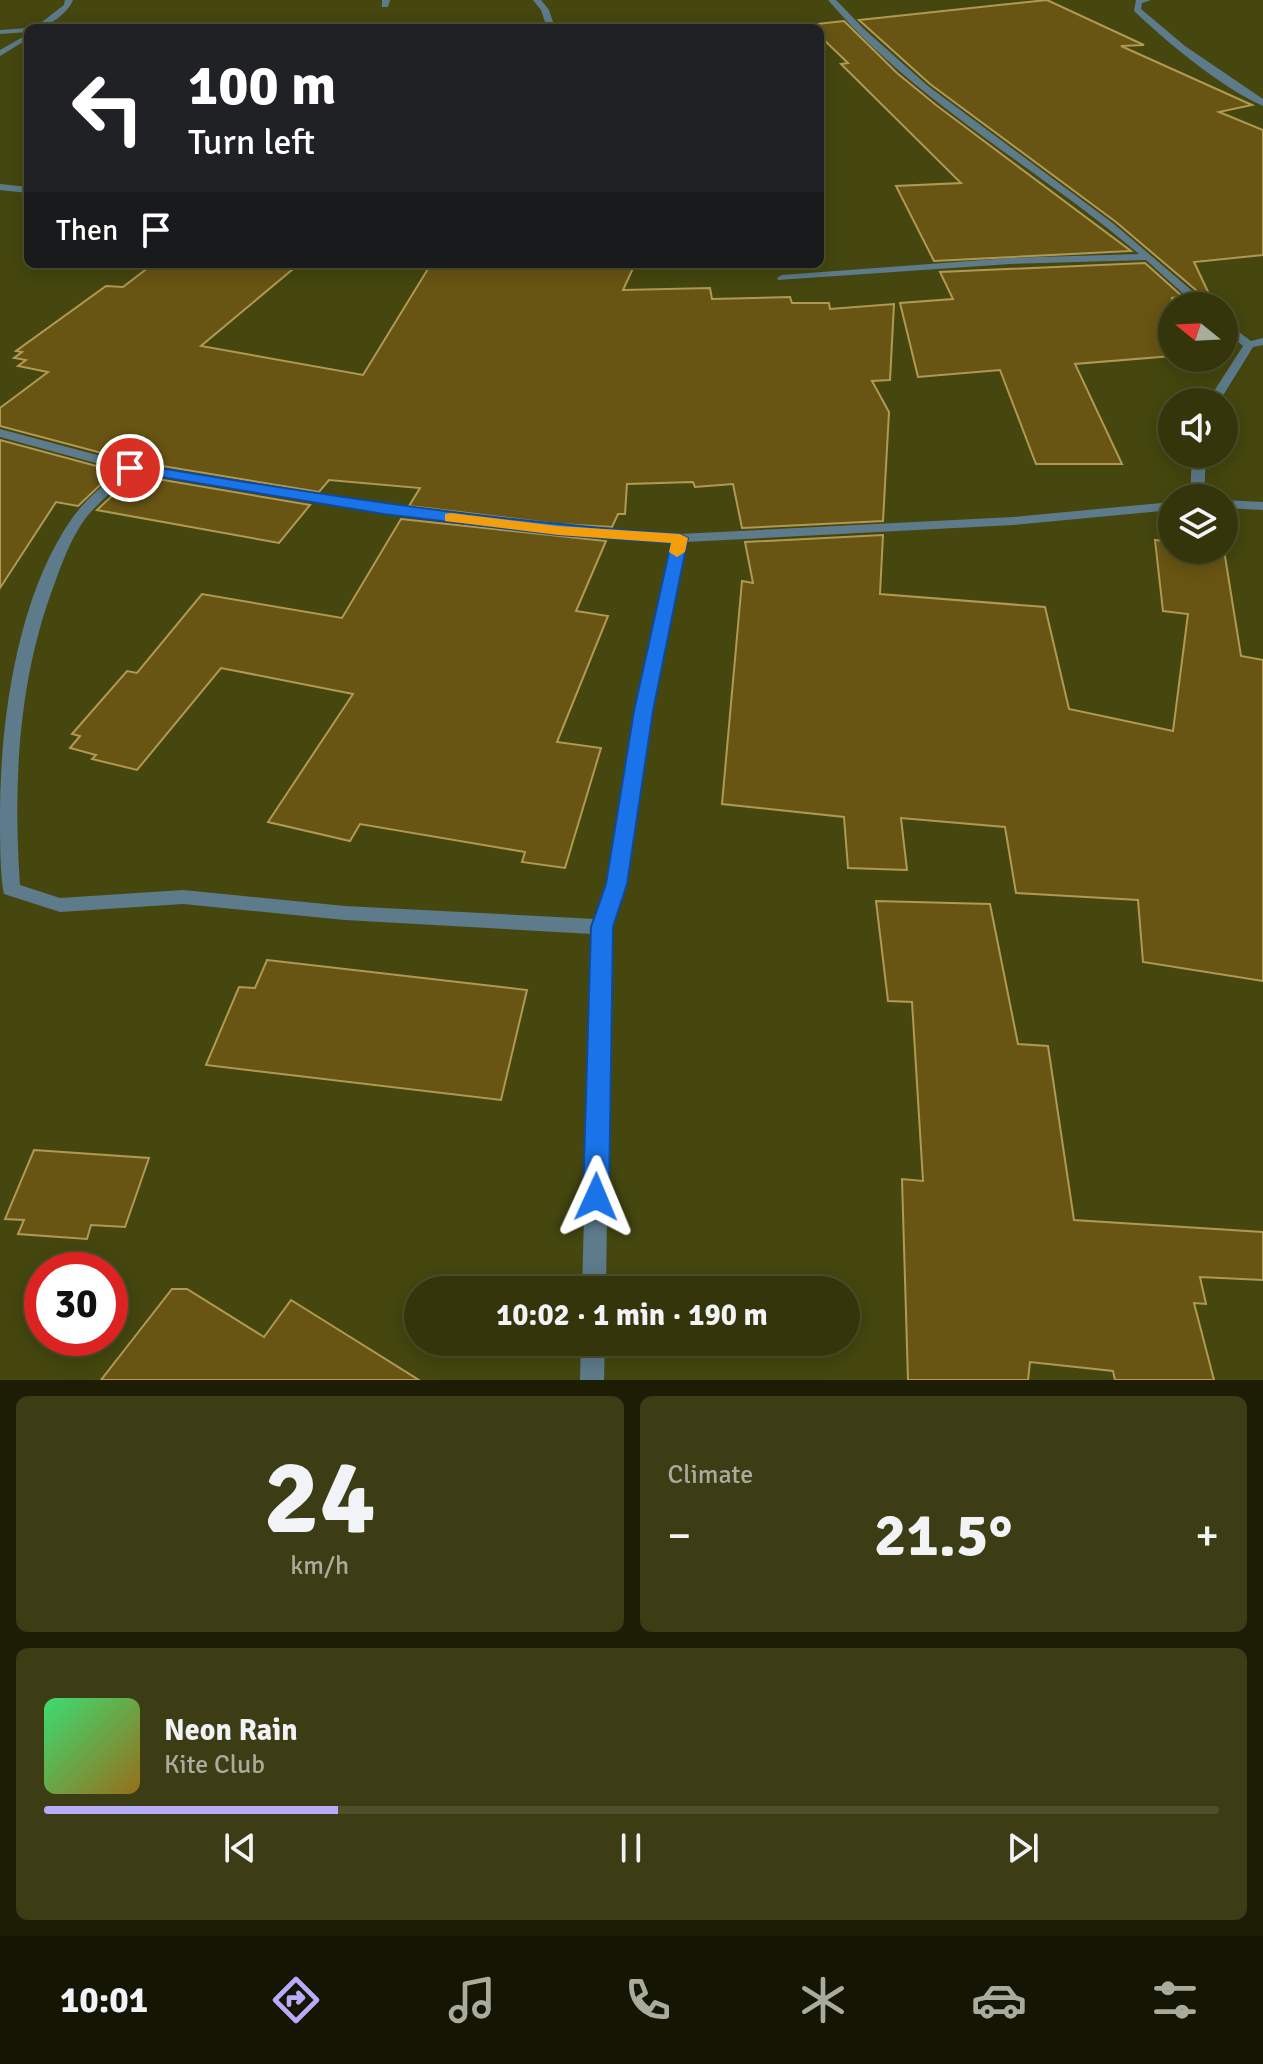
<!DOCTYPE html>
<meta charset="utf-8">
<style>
:root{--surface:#34350b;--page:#3c3d14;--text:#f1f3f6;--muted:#a9ab9d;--line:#4e502c;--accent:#b8abf7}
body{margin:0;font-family:Signika,sans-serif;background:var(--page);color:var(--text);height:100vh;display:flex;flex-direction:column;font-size:30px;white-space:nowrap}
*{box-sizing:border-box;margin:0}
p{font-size:26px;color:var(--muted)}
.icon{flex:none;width:44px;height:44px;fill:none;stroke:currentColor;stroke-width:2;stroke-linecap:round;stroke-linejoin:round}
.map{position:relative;height:1380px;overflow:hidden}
.sheet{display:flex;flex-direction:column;gap:16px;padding:16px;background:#1d1d06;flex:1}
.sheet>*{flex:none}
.banner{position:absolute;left:24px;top:24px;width:800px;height:244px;border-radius:12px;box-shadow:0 4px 20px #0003,0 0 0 2px var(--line);background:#202124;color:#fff;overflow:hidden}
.needle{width:52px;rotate:288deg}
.tools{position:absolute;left:1158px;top:292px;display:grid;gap:16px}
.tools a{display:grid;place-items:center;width:80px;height:80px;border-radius:50%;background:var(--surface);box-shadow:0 4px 20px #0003,0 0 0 2px var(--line);font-size:40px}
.speed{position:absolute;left:24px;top:1252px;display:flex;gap:16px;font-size:40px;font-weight:700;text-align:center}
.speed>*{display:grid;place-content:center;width:104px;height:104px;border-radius:50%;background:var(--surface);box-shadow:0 4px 20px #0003,0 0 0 2px var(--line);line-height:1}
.speed .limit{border:12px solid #d22;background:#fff;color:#111}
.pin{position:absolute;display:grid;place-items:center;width:68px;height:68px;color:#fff;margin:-34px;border:4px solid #fff;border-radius:50%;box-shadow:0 2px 8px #0007}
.me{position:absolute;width:88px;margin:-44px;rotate:1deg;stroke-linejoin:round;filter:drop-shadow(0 0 6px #0008)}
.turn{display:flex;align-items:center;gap:28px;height:168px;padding:0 32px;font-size:36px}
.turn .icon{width:104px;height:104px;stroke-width:2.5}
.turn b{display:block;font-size:56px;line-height:68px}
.then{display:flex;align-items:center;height:76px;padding:0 32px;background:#0003;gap:16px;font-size:30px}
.big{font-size:60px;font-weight:700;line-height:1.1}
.sheet .tile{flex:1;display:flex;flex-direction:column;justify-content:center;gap:12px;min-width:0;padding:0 28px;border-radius:12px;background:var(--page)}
.sheet .dial{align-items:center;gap:0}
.dial b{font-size:104px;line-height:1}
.song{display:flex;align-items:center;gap:24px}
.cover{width:96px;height:96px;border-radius:12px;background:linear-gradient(135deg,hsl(140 70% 55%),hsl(40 70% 35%))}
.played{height:8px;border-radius:4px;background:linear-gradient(90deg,var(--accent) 25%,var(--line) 25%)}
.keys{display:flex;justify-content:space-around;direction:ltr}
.heat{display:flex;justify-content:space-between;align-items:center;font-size:44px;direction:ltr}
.sheet .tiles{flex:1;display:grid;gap:16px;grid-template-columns:1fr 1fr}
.tile:last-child{grid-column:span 2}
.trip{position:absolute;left:404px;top:1276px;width:456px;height:80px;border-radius:40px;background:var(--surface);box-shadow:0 4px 20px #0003,0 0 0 2px var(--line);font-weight:700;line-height:80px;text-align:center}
.menu{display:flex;height:128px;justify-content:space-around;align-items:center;background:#151504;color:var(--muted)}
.menu .icon{width:56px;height:56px}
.menu .active{color:var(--accent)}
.menu b{font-size:36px;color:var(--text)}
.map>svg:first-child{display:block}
.building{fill:#695513;stroke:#b19953;stroke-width:2}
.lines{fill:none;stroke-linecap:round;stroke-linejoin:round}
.minor{fill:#5d7b8b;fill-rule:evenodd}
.route{fill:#1a73e8;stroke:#114b97;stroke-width:2}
.slow{fill:#f59e0b}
</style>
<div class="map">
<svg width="1263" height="1380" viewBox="0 0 1263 1380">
<rect width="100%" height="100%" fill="#45470f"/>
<g class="building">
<path d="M 1047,0 L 1144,45 L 1121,46 L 1252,105 L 1219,112 L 1263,130 L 1263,255 L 1194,262 L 1210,296 L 1203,296 L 1116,222 L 930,84 L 859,20 Z"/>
<path d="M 844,21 L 897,73 L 936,105 L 1131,251 L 934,261 L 896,186 L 961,183 L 841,64 L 848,63 L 820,36 L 820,28 L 808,25 Z"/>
<path d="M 1145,263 L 1183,297 L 1172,298 L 1172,356 L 1075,364 L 1122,464 L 1036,464 L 1000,370 L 918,377 L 900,303 L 953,299 L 940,272 Z"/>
<path d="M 153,264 L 299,264 L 201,346 L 363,375 L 431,264 L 635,264 L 623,290 L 710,288 L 712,299 L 790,297 L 792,303 L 829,303 L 830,309 L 894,304 L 890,380 L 872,381 L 889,412 L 883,521 L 742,528 L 733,484 L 695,487 L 693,482 L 627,484 L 625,514 L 618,514 L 612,527 L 558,524 L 409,506 L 420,488 L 329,480 L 319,492 L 132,461 L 0,426 L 0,408 L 48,372 L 18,366 L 26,360 L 14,358 L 22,352 L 16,351 L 106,286 L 123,287 Z"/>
<path d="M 0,440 L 115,471 L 78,506 L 56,502 L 0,588 Z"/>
<path d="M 134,475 L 310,505 L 279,543 L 97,510 Z"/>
<path d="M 401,519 L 606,541 L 576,611 L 608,616 L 557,742 L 601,748 L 565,868 L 522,862 L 525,852 L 360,824 L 350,841 L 268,822 L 353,694 L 221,668 L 137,770 L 92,759 L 96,755 L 70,748 L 80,736 L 72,734 L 127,671 L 137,673 L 202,594 L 342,618 Z"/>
<path d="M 883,535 L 880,594 L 1045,607 L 1069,709 L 1173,731 L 1188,614 L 1163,611 L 1155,540 L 1172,542 L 1172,550 L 1224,550 L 1241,656 L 1263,660 L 1263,981 L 1143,962 L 1138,900 L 1016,893 L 1005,827 L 901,818 L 907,870 L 848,868 L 844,817 L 722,804 L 742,581 L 753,583 L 745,542 Z"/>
<path d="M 876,901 L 990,904 L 1018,1044 L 1048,1046 L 1074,1220 L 1263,1232 L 1263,1280 L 1200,1277 L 1206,1304 L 1194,1303 L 1214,1380 L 1115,1380 L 1113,1371 L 1030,1362 L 1028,1380 L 908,1380 L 902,1179 L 923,1181 L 912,1002 L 888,1001 Z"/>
<path d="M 267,960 L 527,990 L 501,1100 L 206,1065 L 239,987 L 255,988 Z"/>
<path d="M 34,1150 L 149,1158 L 125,1227 L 91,1225 L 87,1239 L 18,1234 L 24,1220 L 5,1219 Z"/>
<path d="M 172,1289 L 187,1289 L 264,1337 L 291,1300 L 419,1380 L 101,1380 Z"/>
</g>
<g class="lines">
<g class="minor">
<path d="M 65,0 L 73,0 C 68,13 48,28 34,28 L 64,5 Z"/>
<path d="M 382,0 L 390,0 L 388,7 L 382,7 Z"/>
<path d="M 533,0 L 541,0 L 549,10 L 555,28 L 547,28 L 541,10 Z"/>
<path d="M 828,0 L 836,0 L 864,29 L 928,86 L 1114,224 L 1210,306 L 1197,306 L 1146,260 L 1010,264 L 778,280 L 777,278 L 782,275 L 1010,258 L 1139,254 C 1037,167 916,103 828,0 Z"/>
<path d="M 1136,0 L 1151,0 L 1142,3 L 1141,9 L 1185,46 L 1263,99 L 1263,106 C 1222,88 1167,42 1134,11 Z"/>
<path d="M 28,28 L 28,32 L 0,34 L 0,30 Z"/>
<path d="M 28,34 L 28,39 L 0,56 L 0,50 Z"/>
<path d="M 0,184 L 28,187 L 28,193 L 0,190 Z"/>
<path d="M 1224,321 L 1251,341 L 1263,338 L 1263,345 L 1253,347 L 1219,402 L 1207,402 L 1243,346 L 1224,330 Z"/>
<path d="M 0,429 L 131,464 L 384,506 L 558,527 L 680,534 L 1013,517 L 1172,502 L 1172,510 L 1013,525 L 686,542 L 652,711 L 625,884 L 611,927 L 606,1290 L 582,1290 L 592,934 L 345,920 L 183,904 L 60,912 L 4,894 C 0,876 0,836 0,815 C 0,722 17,595 73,517 C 86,499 104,485 121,470 L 0,437 ZM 133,472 L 384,514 L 558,535 L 672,542 L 636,711 L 607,884 L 595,919 L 345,906 L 183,890 L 60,898 L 20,885 C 13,783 18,681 54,585 C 62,563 71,538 85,519 C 99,501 117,488 133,472 Z"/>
<path d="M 1192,454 L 1206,454 L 1204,498 L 1190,498 Z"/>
<path d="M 1224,500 L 1263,502 L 1263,510 L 1224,508 Z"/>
<path d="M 581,1342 L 605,1342 L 604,1380 L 580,1380 Z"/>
</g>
</g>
<path class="route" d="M 130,463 C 314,494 494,522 680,534 L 688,538 L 653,711 L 627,884 L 613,927 L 609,1197 L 605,1205 L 596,1209 L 587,1205 L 583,1197 L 591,927 L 606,884 L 634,711 L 671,543 L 558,535 L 384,514 L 125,471 L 125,465 Z"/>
<path class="slow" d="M 451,513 L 558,526 L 680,534 L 688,538 L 685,552 L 677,557 L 669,552 L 671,543 L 558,535 L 445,521 L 445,514 Z"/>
</svg>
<div class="tools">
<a><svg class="needle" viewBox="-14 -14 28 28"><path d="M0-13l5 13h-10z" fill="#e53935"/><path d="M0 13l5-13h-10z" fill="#a9ab9d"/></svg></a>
<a><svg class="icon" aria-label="sound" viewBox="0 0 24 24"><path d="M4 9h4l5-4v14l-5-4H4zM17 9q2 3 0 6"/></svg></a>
<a><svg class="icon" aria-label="layers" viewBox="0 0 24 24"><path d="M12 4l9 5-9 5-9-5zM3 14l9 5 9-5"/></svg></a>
</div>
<div class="speed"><div class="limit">30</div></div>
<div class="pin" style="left:130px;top:468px;background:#d93025"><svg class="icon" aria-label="arrive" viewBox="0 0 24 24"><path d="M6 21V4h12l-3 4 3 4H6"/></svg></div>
<svg class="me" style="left:596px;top:1197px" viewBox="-20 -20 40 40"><path d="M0-17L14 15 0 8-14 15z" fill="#1a73e8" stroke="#fff" stroke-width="4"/></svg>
<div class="trip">10:02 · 1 min · 190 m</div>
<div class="banner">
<div class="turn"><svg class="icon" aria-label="left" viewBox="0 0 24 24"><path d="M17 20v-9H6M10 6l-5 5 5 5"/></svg><div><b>100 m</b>Turn left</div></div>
<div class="then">Then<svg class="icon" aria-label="arrive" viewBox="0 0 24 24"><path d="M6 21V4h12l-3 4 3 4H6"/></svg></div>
</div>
</div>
<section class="sheet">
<div class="tiles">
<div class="tile dial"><b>24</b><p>km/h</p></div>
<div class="tile"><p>Climate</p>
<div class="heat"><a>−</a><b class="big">21.5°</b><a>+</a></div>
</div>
<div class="tile">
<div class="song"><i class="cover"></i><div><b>Neon Rain</b><p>Kite Club</p></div></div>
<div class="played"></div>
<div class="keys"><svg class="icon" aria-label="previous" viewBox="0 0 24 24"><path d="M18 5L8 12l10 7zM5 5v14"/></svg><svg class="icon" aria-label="pause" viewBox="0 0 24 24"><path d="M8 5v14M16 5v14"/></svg><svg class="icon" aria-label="next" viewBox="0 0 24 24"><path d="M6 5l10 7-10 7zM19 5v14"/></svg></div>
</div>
</div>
</section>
<nav class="menu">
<b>10:01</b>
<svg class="icon active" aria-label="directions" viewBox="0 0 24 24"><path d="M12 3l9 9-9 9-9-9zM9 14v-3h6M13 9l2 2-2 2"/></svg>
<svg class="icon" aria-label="music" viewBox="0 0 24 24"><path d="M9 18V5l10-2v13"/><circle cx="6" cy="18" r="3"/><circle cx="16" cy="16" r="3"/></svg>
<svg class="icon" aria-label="phone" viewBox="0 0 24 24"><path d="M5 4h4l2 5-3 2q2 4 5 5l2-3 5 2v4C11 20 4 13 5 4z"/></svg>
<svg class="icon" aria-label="climate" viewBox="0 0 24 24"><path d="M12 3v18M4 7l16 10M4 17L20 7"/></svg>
<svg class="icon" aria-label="car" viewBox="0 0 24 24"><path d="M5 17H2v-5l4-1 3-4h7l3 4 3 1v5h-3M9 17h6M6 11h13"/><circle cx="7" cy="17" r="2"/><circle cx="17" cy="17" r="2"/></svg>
<svg class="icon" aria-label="filters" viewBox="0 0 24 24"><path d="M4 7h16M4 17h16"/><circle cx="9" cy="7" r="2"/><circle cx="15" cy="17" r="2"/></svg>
</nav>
